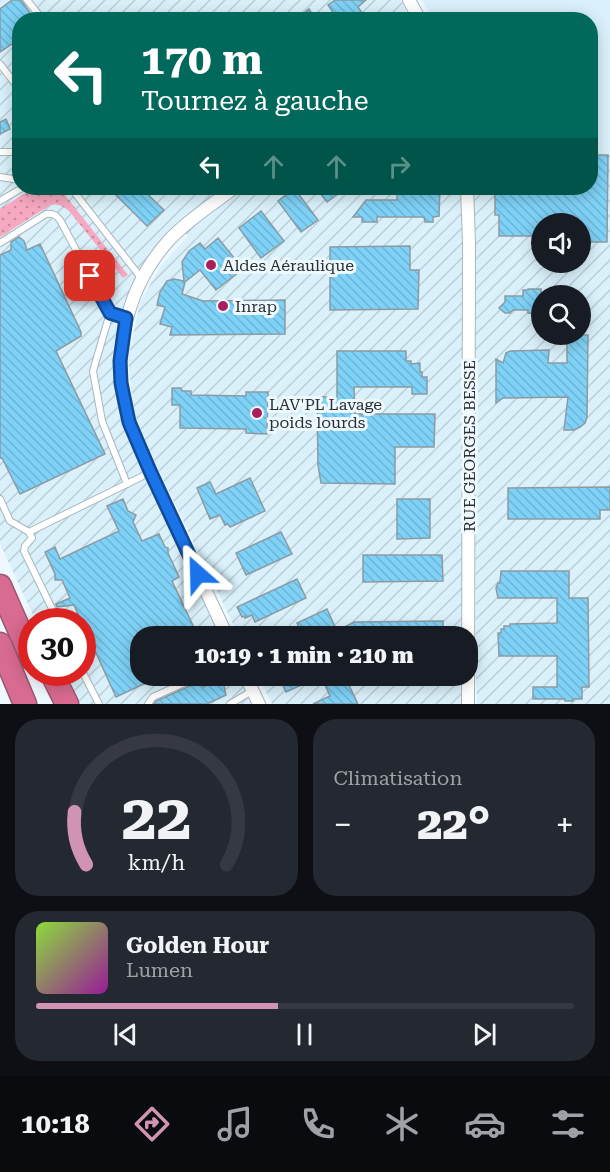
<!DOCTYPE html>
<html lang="fr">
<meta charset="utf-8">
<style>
:root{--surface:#171b24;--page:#242831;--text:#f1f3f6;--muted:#9ea1a6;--line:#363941;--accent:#d193b2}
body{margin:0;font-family:"Roboto Serif",serif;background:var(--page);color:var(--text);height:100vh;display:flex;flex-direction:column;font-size:22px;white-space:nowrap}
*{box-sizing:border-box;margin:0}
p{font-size:20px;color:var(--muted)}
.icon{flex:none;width:33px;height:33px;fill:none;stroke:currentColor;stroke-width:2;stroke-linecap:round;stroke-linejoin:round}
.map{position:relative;height:704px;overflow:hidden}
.drawer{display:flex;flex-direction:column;gap:15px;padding:15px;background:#0d0f14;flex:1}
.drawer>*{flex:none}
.hud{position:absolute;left:12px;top:12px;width:586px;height:183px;border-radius:24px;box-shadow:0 3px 15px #0003;background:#00695c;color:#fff;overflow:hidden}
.tools{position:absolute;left:531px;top:213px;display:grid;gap:12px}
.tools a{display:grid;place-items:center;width:60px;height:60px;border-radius:50%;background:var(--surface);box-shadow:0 3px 15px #0003;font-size:30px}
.speed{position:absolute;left:18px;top:608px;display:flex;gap:12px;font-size:30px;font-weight:700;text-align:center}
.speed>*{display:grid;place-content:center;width:78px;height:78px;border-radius:50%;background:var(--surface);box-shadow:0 3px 15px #0003;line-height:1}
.speed .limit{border:9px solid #d22;background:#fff;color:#111}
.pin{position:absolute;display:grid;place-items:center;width:51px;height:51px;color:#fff;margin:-26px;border-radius:12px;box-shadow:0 3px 9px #0006}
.me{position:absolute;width:66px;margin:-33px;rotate:335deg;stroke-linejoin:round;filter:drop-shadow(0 0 4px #0008)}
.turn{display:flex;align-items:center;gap:21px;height:126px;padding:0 30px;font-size:27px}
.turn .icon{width:78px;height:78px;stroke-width:2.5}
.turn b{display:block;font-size:42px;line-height:51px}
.lanes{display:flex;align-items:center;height:57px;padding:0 30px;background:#0003;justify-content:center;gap:30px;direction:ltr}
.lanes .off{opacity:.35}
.big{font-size:45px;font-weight:800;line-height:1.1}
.drawer .widget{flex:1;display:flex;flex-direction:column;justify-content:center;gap:9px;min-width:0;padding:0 21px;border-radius:24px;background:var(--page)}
.drawer .dial{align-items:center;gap:0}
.dial svg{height:156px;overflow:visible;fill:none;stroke:var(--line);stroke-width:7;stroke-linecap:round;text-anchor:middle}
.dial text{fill:var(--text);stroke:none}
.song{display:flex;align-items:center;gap:18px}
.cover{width:72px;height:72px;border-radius:9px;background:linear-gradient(135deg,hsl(90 70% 55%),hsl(300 70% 35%))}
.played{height:6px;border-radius:3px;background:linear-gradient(90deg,var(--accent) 45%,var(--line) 45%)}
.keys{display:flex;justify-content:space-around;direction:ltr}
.heat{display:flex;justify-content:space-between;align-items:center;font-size:33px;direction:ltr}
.drawer .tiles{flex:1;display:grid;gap:15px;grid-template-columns:1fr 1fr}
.widget:last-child{grid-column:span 2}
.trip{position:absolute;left:130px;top:626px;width:348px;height:60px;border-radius:24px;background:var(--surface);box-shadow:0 3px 15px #0003;font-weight:800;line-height:60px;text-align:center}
.tabs{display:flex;height:96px;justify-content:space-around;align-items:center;background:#090b0e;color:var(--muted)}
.tabs .icon{width:42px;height:42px}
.tabs .on{color:var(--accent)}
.tabs b{font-size:27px;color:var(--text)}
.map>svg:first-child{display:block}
.built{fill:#daf1fb}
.industrial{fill:url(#industrial-furrows);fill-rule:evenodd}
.grass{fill:url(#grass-dots)}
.building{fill:url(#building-back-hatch);stroke:#8d9aa1;stroke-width:1.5}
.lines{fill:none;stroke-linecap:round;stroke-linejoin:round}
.service-casing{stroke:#a9b7bd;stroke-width:8}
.minor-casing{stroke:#a9b7bd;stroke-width:14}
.motorway-casing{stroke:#9b5670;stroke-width:25}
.service{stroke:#fff;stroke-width:6}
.minor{stroke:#fff;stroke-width:12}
.motorway{stroke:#d86b91;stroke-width:22}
.route-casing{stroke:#114b97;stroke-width:15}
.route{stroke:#1a73e8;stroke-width:10}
.poi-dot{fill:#aa1e5e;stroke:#eef9ff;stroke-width:2}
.labels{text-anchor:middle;stroke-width:6;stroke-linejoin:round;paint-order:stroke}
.poi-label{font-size:16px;fill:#2b3033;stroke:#eef9ff;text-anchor:start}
.street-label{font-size:16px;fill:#2b3033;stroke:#eef9ff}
</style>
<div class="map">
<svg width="610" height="704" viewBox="0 0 610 704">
<defs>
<pattern id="industrial-furrows" width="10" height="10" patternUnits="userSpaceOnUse" patternTransform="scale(1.5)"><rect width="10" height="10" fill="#daf1fb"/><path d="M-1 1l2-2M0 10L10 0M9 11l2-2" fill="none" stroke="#bbcfd8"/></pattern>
<pattern id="grass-dots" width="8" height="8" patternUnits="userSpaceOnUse" patternTransform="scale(1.5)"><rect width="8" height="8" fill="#f7a9c1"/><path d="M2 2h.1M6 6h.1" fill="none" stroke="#c88a9d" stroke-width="1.8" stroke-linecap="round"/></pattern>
<pattern id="building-back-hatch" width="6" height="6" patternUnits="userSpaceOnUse" patternTransform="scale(1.5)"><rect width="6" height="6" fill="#7fd2f7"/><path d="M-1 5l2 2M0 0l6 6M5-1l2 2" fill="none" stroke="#6eb5d4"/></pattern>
</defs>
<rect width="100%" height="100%" fill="#eef9ff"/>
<path class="built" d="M 422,0 L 610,0 L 610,155 L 591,155 L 591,20 L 433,19 Z"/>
<g class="industrial">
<path d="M 0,0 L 401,0 L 411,19 L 20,20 L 20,188 L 463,188 L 465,636 L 239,636 L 135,421 L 128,360 L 140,302 L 161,266 L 188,236 L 176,224 L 146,259 L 127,300 L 116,360 L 123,425 L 223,636 L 141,636 L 141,675 L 241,675 L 255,704 L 75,704 L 59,672 L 82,672 L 82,621 L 36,621 L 0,544 Z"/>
<path d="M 591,155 L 610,155 L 610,704 L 477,704 L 476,675 L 473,188 L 591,188 ZM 542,224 L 580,224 L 580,262 L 542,262 ZM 542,296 L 580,296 L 580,334 L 542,334 Z"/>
<path d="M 258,675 L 465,675 L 464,704 L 272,704 Z"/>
</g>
<path class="grass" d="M 61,190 L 128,275 L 123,278 L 69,211 C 62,205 57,203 49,206 L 0,237 L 0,209 L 28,191 L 50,195 Z"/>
<g class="building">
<path d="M 12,0 L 21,0 L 35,20 L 20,20 L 20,54 L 12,44 L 0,52 L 0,9 Z"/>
<path d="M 335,0 L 366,0 L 358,7 L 362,13 L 354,20 L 338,20 L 328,5 Z"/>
<path d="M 309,9 L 316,20 L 296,20 Z"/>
<path d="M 6,119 L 10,129 L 0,134 L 0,122 Z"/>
<path d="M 591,155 L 608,155 L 607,242 L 580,242 L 580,224 L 542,224 L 542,236 L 499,236 L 499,215 L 495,215 L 495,188 L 591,188 Z"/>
<path d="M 109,188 L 141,188 L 164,210 L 147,226 Z"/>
<path d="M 281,188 L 294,188 L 318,220 L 301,232 L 278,201 L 286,195 Z"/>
<path d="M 316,188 L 346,188 L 327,202 Z"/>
<path d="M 397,188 L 440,188 L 439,216 L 433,217 L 433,222 L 425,222 L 424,217 L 377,217 L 377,222 L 362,222 L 362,217 L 353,217 L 366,200 L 397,200 Z"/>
<path d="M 261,211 L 284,241 L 261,258 L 239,228 Z"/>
<path d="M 19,237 L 24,241 L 27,250 L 40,244 L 81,332 L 81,336 L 56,351 L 105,454 L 20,494 L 2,458 L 0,458 L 0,255 L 11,250 L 11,242 Z"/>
<path d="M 218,238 L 243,269 L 216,290 L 200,270 L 185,282 L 182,294 L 203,301 L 285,300 L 285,334 L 170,335 L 172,327 L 160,324 L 165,307 L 157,305 L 160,292 L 167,281 L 174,279 L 184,281 L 182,262 L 189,251 L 200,243 L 205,249 Z"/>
<path d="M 410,246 L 410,270 L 419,270 L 418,309 L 330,310 L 330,247 Z"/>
<path d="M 528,289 L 541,289 L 542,314 L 528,313 L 528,310 L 513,310 L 510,313 L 505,313 L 499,308 L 505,302 L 505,296 L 523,296 L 523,290 L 528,290 Z"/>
<path d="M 567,335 L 588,335 L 587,417 L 585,423 L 580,427 L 574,430 L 564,430 L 568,397 L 503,398 L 496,403 L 496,359 L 503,363 L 506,353 L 510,351 L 549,350 L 548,363 L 567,363 Z"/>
<path d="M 337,351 L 406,351 L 406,361 L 411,361 L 411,364 L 420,363 L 420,372 L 422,372 L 422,377 L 427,377 L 427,394 L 412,394 L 412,387 L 354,387 L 355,414 L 435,414 L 434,447 L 395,447 L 395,484 L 321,483 L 318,465 L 317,397 L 337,397 Z"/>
<path d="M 172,388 L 181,388 L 182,391 L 191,391 L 191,395 L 246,396 L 246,392 L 268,392 L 267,434 L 246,433 L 246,429 L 180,428 L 180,405 L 172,405 Z"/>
<path d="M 250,478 L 265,511 L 230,527 L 228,524 L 225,525 L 220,515 L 210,519 L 197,488 L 210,482 L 216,494 Z"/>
<path d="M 610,487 L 610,510 L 600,510 L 600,519 L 508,519 L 508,488 Z"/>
<path d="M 123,499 L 128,511 L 136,515 L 133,522 L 142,541 L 159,534 L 165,547 L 168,548 L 168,553 L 179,577 L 172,581 L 198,636 L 141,636 L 141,675 L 163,675 L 116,697 L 86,631 L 82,631 L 82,621 L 81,621 L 74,605 L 57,607 L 56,604 L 70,598 L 62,580 L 55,580 L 55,574 L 45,552 L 55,547 L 60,559 L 119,531 L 107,506 Z"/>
<path d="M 397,499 L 430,499 L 430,538 L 397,539 Z"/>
<path d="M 281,532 L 292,554 L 246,575 L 236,553 Z"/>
<path d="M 363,555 L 442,555 L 443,581 L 363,582 Z"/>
<path d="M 501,571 L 569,571 L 569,598 L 588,598 L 589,687 L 582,687 L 582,699 L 573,699 L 573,701 L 565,701 L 565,699 L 533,699 L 533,687 L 557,687 L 557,656 L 499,656 L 498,633 L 501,633 L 501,629 L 504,629 L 504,626 L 510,626 L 510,624 L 557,623 L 557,598 L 498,598 L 496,588 L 498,583 L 500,583 Z"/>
<path d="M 297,579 L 306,598 L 255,622 L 252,615 L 245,618 L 245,616 L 242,617 L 237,607 Z"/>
<path d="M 327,609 L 337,631 L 354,622 L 443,621 L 443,636 L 303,636 L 297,623 Z"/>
<path d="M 278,675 L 344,675 L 358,704 L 313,704 L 330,696 L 321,676 L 286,692 Z"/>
<path d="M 219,680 L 224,686 L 226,695 L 207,704 L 154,704 L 156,701 L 201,681 L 203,687 Z"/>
</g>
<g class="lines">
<defs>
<g id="service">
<path d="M 27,0 L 43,20"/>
<path d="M 0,64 L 20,90"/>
<path d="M 0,152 L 20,152"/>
<path d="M 0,177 L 20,180"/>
<path d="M 71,188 L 142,279"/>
<path d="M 0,201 L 22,188"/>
<path d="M 0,243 L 46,214 C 53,213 56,215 60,220 L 110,313 L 126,318"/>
<path d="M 110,313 L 93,371 L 102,421 L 127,484"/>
<path d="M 0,499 L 10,521 L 29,532 L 32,538 L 25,546 L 24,551 L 58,621"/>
<path d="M 29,532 L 141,477 L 150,471"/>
<path d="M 82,671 L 99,704"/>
<path d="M 148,704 L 153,697 L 202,675"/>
<path d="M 230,704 L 252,691"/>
</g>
<g id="minor">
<path d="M 409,0 L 420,20"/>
<path d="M 467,188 L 469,243 L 468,704"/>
<path d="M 227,636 C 208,595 189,554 169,512 C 159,490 149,468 139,446 C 136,438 131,429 129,421 C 109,358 126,287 170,239 C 189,219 213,204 234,188"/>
<path d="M 245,675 L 259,704"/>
</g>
<g id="motorway">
<path d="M 0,586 L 32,659"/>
<path d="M 0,644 L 25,704"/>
<path d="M 51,672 L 67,704"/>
</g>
</defs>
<use href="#service" class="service-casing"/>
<use href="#minor" class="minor-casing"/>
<use href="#motorway" class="motorway-casing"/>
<use href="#service" class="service"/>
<use href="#minor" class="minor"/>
<use href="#motorway" class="motorway"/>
</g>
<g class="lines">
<defs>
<path id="route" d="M 90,276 L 110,313 L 126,318 L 120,361 L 121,383 L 129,422 L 150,471 L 198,574"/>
</defs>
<use href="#route" class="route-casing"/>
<use href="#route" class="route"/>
</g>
<g class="poi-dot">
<circle cx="211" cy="265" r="6"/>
<circle cx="223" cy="306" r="6"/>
<circle cx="257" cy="413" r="6"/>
</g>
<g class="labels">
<g class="poi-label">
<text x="223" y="271">Aldes Aéraulique</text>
<text x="235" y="312">Inrap</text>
<text x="269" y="410">LAV'PL Lavage<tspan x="269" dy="18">poids lourds</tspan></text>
</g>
<g class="street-label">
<text transform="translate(469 446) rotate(-90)" y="6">RUE GEORGES BESSE</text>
</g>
</g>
</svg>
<div class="tools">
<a><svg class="icon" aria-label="sound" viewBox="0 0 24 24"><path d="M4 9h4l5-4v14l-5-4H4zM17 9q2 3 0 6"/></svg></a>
<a><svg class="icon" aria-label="search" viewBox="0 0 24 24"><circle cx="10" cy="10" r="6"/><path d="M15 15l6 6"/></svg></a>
</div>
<div class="speed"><div class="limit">30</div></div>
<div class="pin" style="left:90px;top:276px;background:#d93025"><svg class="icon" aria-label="arrive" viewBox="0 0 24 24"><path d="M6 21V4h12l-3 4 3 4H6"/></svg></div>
<svg class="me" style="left:198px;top:574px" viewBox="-20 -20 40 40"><path d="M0-17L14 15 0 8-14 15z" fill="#1a73e8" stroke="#fff" stroke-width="4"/></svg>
<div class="trip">10:19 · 1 min · 210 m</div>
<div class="hud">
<div class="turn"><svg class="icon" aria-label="left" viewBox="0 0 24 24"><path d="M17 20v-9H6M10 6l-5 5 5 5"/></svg><div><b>170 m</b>Tournez à gauche</div></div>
<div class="lanes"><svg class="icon" aria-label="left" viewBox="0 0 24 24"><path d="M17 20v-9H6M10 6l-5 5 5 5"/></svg><svg class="icon off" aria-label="ahead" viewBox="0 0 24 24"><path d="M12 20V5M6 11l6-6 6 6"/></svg><svg class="icon off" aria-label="ahead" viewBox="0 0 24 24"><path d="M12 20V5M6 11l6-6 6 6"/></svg><svg class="icon off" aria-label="right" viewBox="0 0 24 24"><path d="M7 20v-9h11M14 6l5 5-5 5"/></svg></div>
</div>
</div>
<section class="drawer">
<div class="tiles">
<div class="widget dial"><svg viewBox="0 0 100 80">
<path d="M14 69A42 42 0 1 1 86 69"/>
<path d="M14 69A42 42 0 0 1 8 42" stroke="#d193b2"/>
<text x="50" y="56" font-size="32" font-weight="700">22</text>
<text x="50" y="72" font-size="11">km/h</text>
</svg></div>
<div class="widget"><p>Climatisation</p>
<div class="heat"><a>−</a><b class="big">22°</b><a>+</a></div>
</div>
<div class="widget">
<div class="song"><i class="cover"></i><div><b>Golden Hour</b><p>Lumen</p></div></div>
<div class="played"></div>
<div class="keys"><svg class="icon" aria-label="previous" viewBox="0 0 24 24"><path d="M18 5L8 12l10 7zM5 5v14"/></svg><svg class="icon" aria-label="pause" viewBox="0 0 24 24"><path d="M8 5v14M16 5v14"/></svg><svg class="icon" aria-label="next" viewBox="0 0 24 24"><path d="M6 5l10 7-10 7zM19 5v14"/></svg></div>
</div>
</div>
</section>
<nav class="tabs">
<b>10:18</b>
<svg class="icon on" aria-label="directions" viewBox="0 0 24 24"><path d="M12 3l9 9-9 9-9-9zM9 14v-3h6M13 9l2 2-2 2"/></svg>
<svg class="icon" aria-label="music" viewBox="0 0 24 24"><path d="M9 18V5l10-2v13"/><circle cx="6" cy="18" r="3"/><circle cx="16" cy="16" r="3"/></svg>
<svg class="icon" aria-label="phone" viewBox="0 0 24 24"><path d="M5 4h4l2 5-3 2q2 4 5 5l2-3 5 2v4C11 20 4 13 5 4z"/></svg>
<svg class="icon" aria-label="climate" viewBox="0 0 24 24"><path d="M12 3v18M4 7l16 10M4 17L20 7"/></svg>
<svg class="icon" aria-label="car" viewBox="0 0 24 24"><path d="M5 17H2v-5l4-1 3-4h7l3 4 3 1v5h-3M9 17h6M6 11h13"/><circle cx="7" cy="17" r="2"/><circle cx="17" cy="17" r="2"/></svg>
<svg class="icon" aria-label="filters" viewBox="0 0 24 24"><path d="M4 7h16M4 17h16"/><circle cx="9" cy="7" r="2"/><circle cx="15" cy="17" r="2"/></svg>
</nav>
